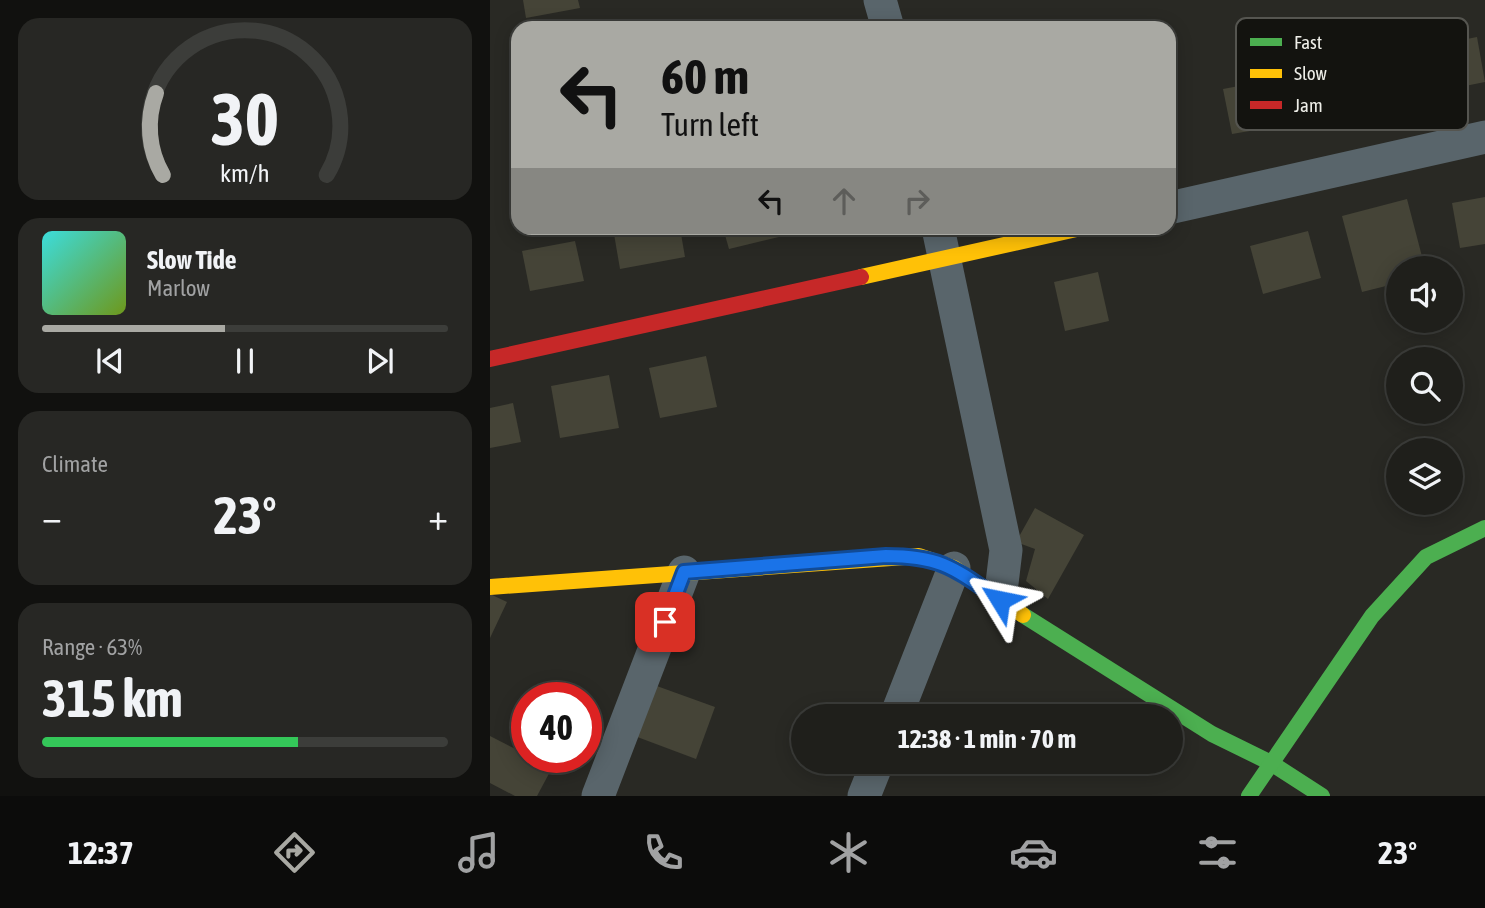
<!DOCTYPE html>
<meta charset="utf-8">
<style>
:root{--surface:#1f1f1b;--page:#272724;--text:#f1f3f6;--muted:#a1a2a3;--line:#3c3d3a;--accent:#a9a9a3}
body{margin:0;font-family:"Asap Condensed",sans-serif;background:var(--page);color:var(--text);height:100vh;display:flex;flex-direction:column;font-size:26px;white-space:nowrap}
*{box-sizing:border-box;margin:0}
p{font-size:23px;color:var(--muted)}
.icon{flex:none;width:38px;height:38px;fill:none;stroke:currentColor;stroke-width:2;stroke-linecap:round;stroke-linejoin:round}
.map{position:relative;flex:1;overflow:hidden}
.details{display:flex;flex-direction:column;gap:18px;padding:18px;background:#11110f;width:490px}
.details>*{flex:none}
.guide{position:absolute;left:21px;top:21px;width:665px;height:214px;border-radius:21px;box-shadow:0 4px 18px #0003,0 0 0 2px var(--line);background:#a9a9a3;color:#111;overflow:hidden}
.controls{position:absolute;left:896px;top:256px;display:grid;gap:14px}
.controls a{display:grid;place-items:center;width:77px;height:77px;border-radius:50%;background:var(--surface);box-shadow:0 4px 18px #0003,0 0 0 2px var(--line);font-size:35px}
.speed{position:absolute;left:21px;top:682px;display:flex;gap:14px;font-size:35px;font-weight:700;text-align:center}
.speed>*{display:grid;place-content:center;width:91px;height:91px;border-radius:50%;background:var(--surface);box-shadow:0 4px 18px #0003,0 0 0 2px var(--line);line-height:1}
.speed .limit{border:10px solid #d22;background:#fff;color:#111}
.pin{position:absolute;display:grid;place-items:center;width:60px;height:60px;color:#fff;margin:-30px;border-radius:14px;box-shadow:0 4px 10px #0006}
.me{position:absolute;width:77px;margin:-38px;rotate:305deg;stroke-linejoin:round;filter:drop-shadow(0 0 5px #0008)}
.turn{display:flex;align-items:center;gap:24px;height:147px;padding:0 35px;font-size:32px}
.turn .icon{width:91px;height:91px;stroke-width:2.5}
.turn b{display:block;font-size:49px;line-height:60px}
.lanes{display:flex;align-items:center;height:66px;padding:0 35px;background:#0003;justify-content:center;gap:35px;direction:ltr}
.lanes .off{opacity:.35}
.big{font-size:52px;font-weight:700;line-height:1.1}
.details .widget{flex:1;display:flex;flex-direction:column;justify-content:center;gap:10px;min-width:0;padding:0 24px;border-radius:21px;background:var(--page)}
.details .dial{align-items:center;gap:0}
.dial svg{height:182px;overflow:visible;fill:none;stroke:var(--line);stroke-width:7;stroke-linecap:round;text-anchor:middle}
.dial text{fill:var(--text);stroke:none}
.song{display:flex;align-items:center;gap:21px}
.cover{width:84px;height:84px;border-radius:10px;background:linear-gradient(135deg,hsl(180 70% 55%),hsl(80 70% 35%))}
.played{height:7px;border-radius:4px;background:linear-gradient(90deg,var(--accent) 45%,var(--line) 45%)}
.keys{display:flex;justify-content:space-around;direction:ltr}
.heat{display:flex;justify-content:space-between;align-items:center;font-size:38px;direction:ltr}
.charge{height:10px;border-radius:5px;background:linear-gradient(90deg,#34c759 63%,var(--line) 0)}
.trip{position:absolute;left:301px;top:704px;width:392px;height:70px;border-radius:35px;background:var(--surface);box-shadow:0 4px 18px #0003,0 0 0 2px var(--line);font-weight:700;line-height:70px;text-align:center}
.dock{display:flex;height:112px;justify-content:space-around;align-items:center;background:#0c0c0b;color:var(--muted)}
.dock .icon{width:49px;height:49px}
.dock .current{color:var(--accent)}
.dock b{font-size:32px;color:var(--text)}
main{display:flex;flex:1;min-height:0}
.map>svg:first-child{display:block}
.building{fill:#454437}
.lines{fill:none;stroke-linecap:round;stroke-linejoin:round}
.street{stroke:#59656b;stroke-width:33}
.fast{stroke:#4caf50;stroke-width:16}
.slow{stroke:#ffc107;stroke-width:16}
.jam{stroke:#c62828;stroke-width:16}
.route-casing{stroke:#114b97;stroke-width:18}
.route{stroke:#1a73e8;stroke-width:12}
.key{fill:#13130f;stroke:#555550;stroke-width:2}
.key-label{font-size:19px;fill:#eeeee8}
</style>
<main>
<section class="details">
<div class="widget dial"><svg viewBox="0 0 100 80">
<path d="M14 69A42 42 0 1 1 86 69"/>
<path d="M14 69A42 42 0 0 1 11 33" stroke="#a9a9a3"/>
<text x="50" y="56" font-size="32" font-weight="700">30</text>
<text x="50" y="72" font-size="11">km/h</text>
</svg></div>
<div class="widget">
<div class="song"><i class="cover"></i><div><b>Slow Tide</b><p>Marlow</p></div></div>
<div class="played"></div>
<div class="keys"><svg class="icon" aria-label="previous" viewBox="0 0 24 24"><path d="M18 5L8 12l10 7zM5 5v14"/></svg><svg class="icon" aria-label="pause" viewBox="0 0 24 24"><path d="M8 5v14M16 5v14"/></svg><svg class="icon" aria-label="next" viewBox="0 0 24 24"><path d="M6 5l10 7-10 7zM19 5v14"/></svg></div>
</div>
<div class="widget"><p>Climate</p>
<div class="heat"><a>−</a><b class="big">23°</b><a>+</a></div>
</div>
<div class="widget"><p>Range · 63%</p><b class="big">315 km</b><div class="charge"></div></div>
</section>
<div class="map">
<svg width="995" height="796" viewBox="0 0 995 796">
<rect width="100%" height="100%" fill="#292924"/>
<g class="building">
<path d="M 33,0 L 88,0 L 90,8 L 36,18 Z"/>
<path d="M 987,37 L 995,82 L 940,93 L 931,48 Z"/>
<path d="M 786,79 L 795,125 L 742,134 L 733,89 Z"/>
<path d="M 995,197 L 995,244 L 970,248 L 962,203 Z"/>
<path d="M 917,199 L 935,268 L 908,268 L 908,283 L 872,292 L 852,216 Z"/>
<path d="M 123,228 L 190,228 L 195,257 L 130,269 Z"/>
<path d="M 233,228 L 291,228 L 293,236 L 239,249 Z"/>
<path d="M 818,231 L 831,278 L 773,294 L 760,246 Z"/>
<path d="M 85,241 L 94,281 L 40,291 L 32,251 Z"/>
<path d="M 608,272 L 619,321 L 575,331 L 564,282 Z"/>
<path d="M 216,356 L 227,407 L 170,418 L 159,368 Z"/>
<path d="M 119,375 L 129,428 L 70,438 L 61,386 Z"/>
<path d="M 23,403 L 31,442 L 0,448 L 0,408 Z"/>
<path d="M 545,508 L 594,535 L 558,599 L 536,581 L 545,549 L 526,542 Z"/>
<path d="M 0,594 L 17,602 L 0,638 Z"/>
<path d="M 153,681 L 225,707 L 206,759 L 134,732 Z"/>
<path d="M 0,736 L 62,768 L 47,796 L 25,796 L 0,783 Z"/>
</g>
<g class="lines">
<g class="street">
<path d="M 390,0 L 398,28"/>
<path d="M 679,208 L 995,137"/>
<path d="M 448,228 L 516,550 L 510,600"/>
<path d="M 406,716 L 464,568"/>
<path d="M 108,796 L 194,572"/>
<path d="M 374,796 L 388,761"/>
</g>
<g class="fast">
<path d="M 533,615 L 722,734 L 781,763 L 832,796"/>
<path d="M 759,796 L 882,616 L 936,557 L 995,528"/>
</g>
<g class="slow">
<path d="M 371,277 L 591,228"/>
<path d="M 0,587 L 429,556 L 464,568 L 533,615"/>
</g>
<path class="jam" d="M 0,359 L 371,277"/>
</g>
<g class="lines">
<defs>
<path id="route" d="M 175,622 L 194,572 L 396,556 C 452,556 465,569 510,600"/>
</defs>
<use href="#route" class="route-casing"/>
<use href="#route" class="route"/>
</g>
<rect x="746" y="18" width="232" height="112" rx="10" class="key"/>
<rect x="760" y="38" width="32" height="8" fill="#4caf50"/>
<rect x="760" y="69" width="32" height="9" fill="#ffc107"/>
<rect x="760" y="101" width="32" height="8" fill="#c62828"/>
<g class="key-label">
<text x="804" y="49">Fast</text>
<text x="804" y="80">Slow</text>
<text x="804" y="112">Jam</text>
</g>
</svg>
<div class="controls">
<a><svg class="icon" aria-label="sound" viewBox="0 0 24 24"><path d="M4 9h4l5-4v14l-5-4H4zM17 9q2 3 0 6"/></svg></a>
<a><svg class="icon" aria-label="search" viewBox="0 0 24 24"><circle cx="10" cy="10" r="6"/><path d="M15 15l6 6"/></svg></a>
<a><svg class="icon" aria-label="layers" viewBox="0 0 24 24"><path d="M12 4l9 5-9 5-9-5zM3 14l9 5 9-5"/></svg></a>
</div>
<div class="speed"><div class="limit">40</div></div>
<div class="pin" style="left:175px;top:622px;background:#d93025"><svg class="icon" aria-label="arrive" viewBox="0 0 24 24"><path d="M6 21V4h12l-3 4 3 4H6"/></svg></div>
<svg class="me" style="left:510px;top:600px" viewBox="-20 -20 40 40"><path d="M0-17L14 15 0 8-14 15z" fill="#1a73e8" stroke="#fff" stroke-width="4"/></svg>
<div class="trip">12:38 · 1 min · 70 m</div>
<div class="guide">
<div class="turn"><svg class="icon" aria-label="left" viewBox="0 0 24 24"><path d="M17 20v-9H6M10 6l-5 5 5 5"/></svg><div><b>60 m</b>Turn left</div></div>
<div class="lanes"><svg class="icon" aria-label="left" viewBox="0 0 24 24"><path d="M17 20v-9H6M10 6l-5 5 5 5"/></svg><svg class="icon off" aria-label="ahead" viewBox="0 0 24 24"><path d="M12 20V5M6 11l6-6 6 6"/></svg><svg class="icon off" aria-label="right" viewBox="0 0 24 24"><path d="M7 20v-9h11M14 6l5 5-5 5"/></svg></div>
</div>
</div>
</main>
<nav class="dock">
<b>12:37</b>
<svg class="icon current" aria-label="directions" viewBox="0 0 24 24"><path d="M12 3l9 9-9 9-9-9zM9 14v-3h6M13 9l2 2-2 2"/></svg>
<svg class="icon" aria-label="music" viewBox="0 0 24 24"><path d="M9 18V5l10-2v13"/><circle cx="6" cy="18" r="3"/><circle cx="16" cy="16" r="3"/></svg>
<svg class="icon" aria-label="phone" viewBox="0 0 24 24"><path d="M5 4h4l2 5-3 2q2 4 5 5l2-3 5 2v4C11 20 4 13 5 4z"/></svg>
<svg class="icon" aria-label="climate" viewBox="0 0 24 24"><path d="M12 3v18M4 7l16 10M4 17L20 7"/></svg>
<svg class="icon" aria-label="car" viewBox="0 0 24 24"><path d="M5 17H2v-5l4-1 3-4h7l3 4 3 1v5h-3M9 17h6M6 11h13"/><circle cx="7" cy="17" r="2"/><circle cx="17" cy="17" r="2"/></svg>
<svg class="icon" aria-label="filters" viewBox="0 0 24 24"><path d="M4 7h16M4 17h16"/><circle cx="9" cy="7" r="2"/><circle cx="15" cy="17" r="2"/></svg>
<b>23°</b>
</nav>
